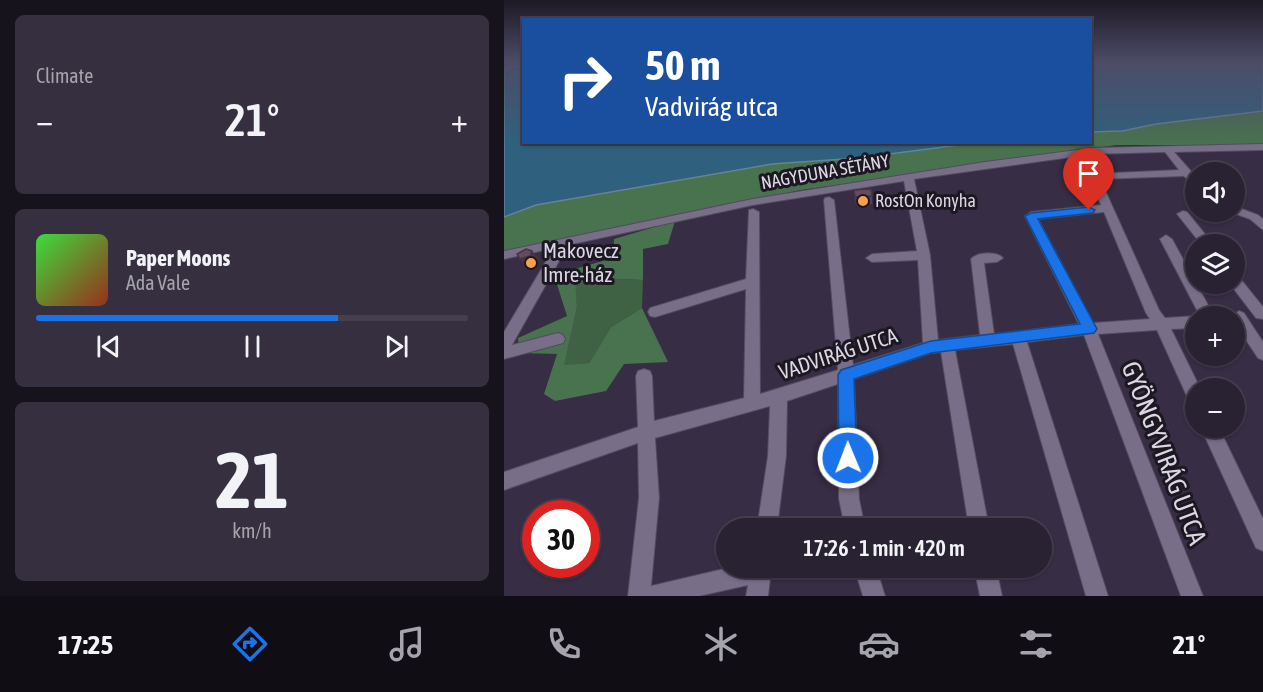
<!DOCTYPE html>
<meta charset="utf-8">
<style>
:root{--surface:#292233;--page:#352f3f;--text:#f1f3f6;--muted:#a5a4ac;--line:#453f4e;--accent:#1a73e8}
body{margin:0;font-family:"Asap Condensed",sans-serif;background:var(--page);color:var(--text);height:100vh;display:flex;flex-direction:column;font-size:22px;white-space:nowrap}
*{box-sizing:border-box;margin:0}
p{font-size:20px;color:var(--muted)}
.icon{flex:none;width:33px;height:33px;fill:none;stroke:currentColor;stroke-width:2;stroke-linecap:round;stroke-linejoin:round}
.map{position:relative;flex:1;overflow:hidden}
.sheet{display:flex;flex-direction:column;gap:15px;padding:15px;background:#17131c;width:504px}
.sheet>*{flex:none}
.guide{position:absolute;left:18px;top:18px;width:570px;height:126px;border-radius:0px;box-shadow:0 2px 4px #0004,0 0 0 2px var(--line);background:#1a4fa0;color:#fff;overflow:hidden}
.tools{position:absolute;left:681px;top:162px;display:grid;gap:12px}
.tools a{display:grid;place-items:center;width:60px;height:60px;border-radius:50%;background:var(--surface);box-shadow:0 2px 4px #0004,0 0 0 2px var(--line);font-size:30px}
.speed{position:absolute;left:18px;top:500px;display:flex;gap:12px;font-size:30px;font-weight:700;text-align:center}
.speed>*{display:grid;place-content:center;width:78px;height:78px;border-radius:50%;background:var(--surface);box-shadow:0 2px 4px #0004,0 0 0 2px var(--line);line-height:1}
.speed .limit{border:9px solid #d22;background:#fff;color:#111}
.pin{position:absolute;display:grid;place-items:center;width:51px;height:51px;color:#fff;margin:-62px -26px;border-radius:50% 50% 50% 0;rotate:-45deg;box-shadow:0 0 6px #0007}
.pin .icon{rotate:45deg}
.me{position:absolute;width:66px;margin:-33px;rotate:359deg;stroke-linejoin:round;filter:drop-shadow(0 0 4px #0008)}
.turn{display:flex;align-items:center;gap:21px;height:126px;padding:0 24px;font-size:27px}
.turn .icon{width:78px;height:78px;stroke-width:2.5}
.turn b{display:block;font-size:42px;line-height:51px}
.big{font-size:45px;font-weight:600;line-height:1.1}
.sheet .widget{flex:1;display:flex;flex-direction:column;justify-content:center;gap:9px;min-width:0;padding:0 21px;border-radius:9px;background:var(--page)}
.sheet .dial{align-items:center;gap:0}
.dial b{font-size:78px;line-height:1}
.song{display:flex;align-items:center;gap:18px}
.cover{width:72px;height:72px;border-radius:9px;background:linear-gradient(135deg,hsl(120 70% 55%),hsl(10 70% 35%))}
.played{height:6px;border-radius:3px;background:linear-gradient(90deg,var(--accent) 70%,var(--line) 70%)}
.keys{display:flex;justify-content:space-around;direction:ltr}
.heat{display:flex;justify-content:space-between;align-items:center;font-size:33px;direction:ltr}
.trip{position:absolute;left:212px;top:518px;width:336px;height:60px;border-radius:30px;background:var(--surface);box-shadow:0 2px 4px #0004,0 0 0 2px var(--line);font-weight:600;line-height:60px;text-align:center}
.tab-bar{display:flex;height:96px;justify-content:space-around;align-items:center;background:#100e14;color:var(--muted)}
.tab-bar .icon{width:42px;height:42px}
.tab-bar .selected{color:var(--accent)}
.tab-bar b{font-size:27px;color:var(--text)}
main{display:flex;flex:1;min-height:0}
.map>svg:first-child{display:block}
.green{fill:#3f6144}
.forest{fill:#49724f}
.water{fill:#2f617e;stroke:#63849d;stroke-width:1.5}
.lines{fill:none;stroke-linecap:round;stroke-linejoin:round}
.minor-casing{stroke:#534b5e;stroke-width:2}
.minor{fill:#786e88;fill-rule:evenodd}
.wall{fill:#564151}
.shaded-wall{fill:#463542}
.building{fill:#644c5e;stroke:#463542;stroke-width:1.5}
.route{fill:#1a73e8;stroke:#114b97;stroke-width:1.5}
.poi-dot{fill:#f8a14a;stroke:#1c1822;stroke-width:2}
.labels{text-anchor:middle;stroke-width:6;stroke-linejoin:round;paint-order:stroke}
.far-street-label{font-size:18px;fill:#dcd6e4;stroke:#1c1822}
.far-poi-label{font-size:18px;fill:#dcd6e4;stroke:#1c1822;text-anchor:start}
.poi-label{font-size:21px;fill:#dcd6e4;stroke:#1c1822;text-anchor:start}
.street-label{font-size:21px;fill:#dcd6e4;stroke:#1c1822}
.near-street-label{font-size:26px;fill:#dcd6e4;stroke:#1c1822}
</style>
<main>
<section class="sheet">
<div class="widget"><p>Climate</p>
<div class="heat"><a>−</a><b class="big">21°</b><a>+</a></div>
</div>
<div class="widget">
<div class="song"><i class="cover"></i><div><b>Paper Moons</b><p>Ada Vale</p></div></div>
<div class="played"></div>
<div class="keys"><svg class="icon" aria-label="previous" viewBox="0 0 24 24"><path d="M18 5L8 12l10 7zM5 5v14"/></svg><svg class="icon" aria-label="pause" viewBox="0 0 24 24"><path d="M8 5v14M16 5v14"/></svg><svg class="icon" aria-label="next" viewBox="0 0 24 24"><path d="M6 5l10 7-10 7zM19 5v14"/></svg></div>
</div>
<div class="widget dial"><b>21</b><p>km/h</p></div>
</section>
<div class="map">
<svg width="759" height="596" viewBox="0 0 759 596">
<rect width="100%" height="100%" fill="#372d44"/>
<path class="green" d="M 70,277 L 139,280 L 138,308 L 107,327 L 85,363 L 59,366 L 73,307 Z"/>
<g class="forest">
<path d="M 759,111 L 759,145 L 612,145 L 297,190 L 0,251 L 0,217 L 32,205 L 268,164 L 340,158 L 350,165 L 378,160 L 383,155 L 470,142 L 586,142 L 587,132 L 618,131 L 652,124 Z"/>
<path d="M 171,221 L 164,244 L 139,249 L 139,280 L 71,277 L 73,307 L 60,365 L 85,363 L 107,327 L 138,308 L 164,362 L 120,364 L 102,391 L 51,401 L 40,394 L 53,354 L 15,353 L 14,338 L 63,316 L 50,275 L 109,258 L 110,239 Z"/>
</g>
<g class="water">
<path d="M 586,62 L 759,62 L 759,111 L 652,124 L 618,131 L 587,132 Z"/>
<path d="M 19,65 L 20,142 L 470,143 L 355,158 L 268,164 L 32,205 L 0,217 L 0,68 Z"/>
</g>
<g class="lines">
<defs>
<g id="minor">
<path d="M 759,144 L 759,150 L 670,152 L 692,177 L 692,187 L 680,176 L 596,179 L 655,310 L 661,318 L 692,316 L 692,328 L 667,329 L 696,388 L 692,388 L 692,405 L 686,403 L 653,330 L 594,334 L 699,596 L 677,596 L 580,335 L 523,342 L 604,596 L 582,596 L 509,344 L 451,350 L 485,528 L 465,528 L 437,352 L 427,353 L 350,379 L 355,499 L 361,528 L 341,528 L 335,499 L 334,384 L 283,401 L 282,456 L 273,528 L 253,528 L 264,456 L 266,406 L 151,438 L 155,498 L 147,586 L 228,567 L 285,567 L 281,574 L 266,579 L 264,596 L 242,596 L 244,585 L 195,596 L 124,596 L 135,498 L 134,443 L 0,490 L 0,472 L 134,427 L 132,376 L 134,371 L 140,369 L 146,371 L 148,376 L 150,421 L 240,398 L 242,289 L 151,317 L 146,316 L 144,312 L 146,308 L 242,279 L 245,210 L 249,209 L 255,212 L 256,394 L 334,370 L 320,200 L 321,198 L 325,197 L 330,200 L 349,365 L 419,343 L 414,260 L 368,262 L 362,258 L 368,254 L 413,251 L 400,181 L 249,205 L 64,245 L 8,345 L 54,333 L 59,335 L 61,339 L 59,343 L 0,359 L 0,332 L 50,248 L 0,259 L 0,251 L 249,199 L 481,162 L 589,148 ZM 661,152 L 675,170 L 586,174 L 585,176 L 597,205 L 527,212 L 521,216 L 575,324 L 490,334 L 480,263 L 493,262 L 499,258 C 493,251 473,252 467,259 L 476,335 L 434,340 L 426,255 L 410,179 L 589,154 ZM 600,212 L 642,313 L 646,319 L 589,323 L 534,219 Z"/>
<path d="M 730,206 L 754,215 L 759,219 L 759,230 L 746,219 L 726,212 L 730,212 Z"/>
<path d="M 679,211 L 683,212 L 709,244 L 697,244 L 673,214 Z"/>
<path d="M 662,235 L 668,239 L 710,316 L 696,316 L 656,239 Z"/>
<path d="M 730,275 L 735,277 L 759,307 L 759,319 L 752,318 L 726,284 L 730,284 Z"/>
<path d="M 735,311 L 740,313 L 759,342 L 759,360 L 754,358 L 730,322 L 730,316 L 728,316 Z"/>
<path d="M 697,428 L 715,428 L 759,519 L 759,551 L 752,548 Z"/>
<path d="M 350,567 L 372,567 L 381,596 L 359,596 Z"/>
<path d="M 470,567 L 492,567 L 498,596 L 476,596 Z"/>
</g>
</defs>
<use href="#minor" class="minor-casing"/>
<use href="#minor" class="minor"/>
</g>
<path class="wall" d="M 350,190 L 368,196 L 368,204 L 352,205 Z"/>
<path class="shaded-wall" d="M 28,251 L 35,259 L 33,264 L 23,267 L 16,259 Z"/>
<g class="building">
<path d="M 367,189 L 368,196 L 351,197 L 350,190 Z"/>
<path d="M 22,249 L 28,251 L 26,256 L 16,259 L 13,254 Z"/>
</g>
<linearGradient id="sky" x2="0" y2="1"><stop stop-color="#1e1925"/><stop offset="0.43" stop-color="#4d4c67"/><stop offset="1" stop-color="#4d4c67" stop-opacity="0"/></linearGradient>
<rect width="759" height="145" fill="url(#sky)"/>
<path class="route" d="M 585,207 L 591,210 L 589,213 L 534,219 L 593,329 L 590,333 L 427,353 L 350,379 L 353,458 L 350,464 L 344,467 L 337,464 L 335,458 L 334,375 L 337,370 L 427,341 L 576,324 L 521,216 L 527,213 Z"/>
<g class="poi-dot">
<circle cx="359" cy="201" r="6"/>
<circle cx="27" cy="263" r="6"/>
</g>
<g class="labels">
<g class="far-street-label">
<text transform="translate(321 172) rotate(-10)" y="6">NAGYDUNA SÉTÁNY</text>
</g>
<g class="far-poi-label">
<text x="371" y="207">RostOn Konyha</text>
</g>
<g class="poi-label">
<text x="39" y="258">Makovecz<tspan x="39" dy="24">Imre-ház</tspan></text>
</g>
<g class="street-label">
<text transform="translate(334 354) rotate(-18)" y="7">VADVIRÁG UTCA</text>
</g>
<g class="near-street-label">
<text transform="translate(660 453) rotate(69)" y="9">GYÖNGYVIRÁG UTCA</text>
</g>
</g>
</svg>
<div class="tools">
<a><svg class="icon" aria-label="sound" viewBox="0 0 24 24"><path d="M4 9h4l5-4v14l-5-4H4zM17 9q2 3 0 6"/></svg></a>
<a><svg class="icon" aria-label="layers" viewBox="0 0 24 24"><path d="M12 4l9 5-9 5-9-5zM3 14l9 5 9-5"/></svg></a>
<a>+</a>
<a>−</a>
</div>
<div class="speed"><div class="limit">30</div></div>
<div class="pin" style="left:585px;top:210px;background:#d93025"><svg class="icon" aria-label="arrive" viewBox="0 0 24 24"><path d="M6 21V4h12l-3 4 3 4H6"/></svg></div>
<svg class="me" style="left:344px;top:458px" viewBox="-20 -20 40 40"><circle r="17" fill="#1a73e8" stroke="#fff" stroke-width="3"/><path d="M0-11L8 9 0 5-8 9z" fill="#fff"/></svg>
<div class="trip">17:26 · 1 min · 420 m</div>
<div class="guide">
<div class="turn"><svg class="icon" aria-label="right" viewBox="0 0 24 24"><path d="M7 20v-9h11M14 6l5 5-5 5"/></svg><div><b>50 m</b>Vadvirág utca</div></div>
</div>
</div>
</main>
<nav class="tab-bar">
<b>17:25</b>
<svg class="icon selected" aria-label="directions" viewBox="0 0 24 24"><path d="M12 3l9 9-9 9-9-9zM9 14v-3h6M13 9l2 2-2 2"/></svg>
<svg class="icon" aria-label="music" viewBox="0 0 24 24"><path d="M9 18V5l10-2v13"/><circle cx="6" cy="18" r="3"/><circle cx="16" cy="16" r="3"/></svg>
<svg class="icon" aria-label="phone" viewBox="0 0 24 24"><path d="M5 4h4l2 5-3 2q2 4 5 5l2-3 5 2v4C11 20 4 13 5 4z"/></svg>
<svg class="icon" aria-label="climate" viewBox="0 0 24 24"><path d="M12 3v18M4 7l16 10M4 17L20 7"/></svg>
<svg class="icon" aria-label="car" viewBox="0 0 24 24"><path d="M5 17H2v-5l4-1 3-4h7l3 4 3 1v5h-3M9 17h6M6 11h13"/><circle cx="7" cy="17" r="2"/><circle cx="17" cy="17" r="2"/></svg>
<svg class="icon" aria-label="filters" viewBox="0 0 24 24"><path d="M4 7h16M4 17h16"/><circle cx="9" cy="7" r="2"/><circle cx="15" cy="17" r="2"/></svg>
<b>21°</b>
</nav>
